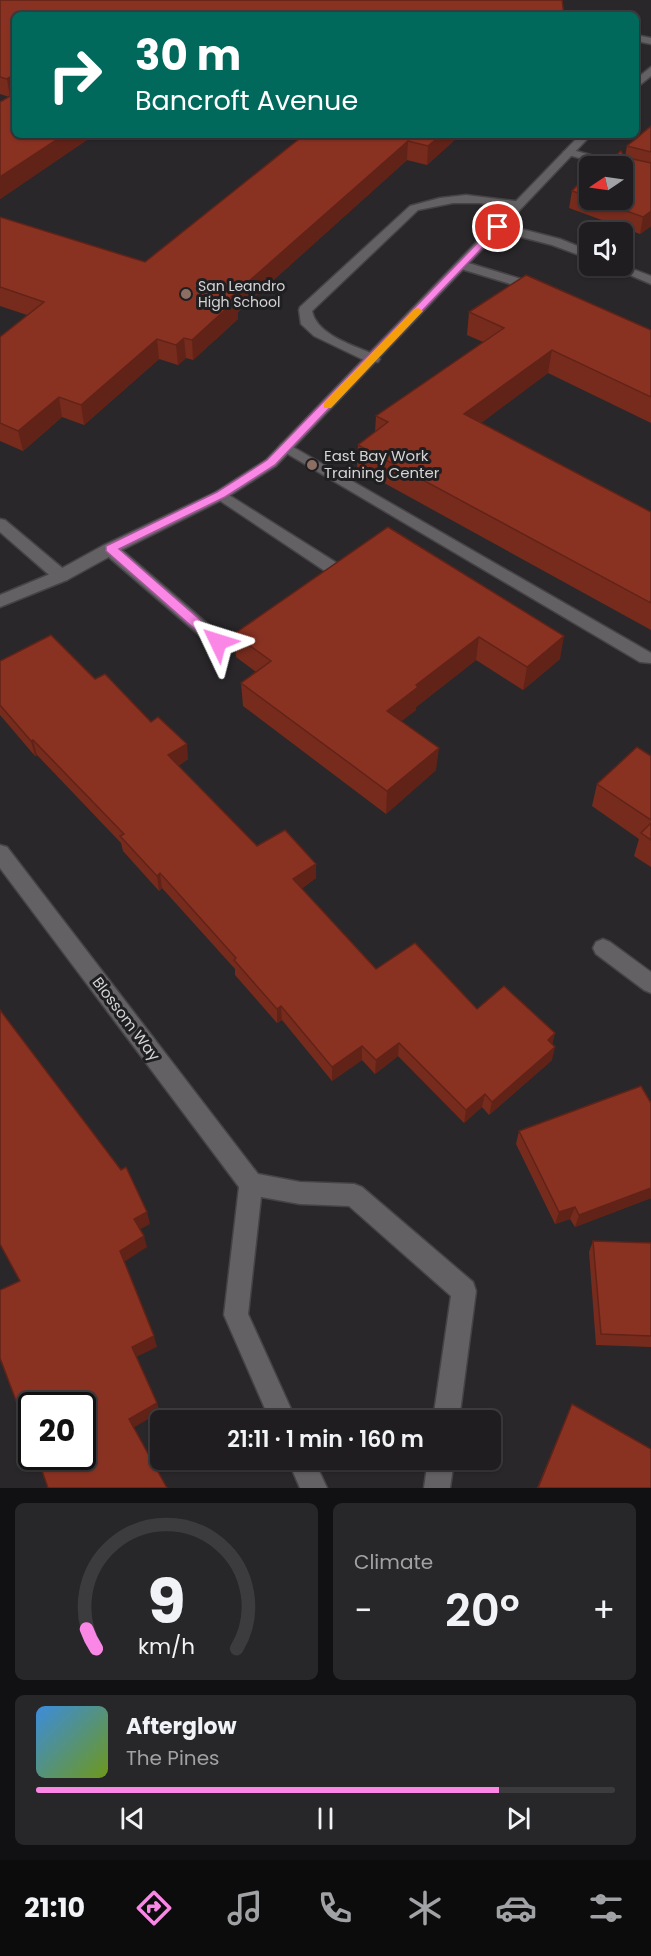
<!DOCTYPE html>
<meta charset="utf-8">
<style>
:root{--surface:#1f1d20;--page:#272629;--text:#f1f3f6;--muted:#a1a2a5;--line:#3c3b3e;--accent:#fa87e6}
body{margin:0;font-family:Poppins,sans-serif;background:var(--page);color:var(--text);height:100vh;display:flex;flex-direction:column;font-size:22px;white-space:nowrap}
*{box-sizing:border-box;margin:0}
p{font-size:20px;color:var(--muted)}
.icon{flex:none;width:33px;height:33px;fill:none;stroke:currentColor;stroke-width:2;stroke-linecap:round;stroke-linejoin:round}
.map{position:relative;height:1488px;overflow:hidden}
.drawer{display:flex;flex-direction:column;gap:15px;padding:15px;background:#111012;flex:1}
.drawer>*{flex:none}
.top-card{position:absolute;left:12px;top:12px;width:627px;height:126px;border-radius:9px;box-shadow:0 2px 4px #0004,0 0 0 2px var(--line);background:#00695c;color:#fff;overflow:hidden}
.needle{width:39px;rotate:257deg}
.tools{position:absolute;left:579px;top:156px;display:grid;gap:12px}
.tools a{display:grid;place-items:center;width:54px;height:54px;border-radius:9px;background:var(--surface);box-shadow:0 2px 4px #0004,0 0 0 2px var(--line);font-size:30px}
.speed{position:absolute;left:18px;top:1392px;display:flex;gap:12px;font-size:30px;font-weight:700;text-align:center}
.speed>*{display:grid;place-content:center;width:78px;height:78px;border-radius:50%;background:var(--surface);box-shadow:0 2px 4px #0004,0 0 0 2px var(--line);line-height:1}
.speed .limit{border:3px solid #111;border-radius:9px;background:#fff;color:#111}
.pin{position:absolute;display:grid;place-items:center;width:51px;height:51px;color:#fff;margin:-26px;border:3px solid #fff;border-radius:50%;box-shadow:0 2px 6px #0007}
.me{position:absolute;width:66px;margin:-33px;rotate:311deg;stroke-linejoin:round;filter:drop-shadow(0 0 4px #0008)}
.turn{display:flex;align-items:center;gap:21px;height:126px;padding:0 24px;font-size:27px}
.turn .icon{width:78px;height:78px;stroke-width:2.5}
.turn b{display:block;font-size:42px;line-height:51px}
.big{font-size:45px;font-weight:600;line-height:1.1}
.drawer .card{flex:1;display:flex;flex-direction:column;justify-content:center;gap:9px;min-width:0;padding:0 21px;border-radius:9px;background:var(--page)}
.drawer .dial{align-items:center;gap:0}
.dial svg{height:156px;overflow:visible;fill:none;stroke:var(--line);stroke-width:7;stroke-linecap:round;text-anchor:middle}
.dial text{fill:var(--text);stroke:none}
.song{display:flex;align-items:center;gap:18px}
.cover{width:72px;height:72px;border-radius:9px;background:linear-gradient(135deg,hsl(210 70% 55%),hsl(80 70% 35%))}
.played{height:6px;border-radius:3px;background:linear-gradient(90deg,var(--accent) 80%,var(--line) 80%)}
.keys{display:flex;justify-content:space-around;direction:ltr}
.heat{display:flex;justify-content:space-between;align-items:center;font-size:33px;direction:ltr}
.drawer .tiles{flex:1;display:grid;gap:15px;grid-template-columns:1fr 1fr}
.card:last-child{grid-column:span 2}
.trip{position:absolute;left:150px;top:1410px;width:351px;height:60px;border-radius:9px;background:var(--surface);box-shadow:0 2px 4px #0004,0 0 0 2px var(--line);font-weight:600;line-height:60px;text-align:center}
.tabs{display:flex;height:96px;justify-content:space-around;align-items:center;background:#0c0c0d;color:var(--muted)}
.tabs .icon{width:42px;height:42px}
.tabs .active{color:var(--accent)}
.tabs b{font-size:27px;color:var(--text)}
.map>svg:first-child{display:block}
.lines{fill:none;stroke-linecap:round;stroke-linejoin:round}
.service-casing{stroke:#454345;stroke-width:3}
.minor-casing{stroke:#454345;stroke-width:3}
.secondary-casing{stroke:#454345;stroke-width:3}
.service{fill:#636164;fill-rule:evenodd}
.minor{fill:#636164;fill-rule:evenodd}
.secondary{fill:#636164;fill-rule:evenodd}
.wall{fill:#772b1d}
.shaded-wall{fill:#612318}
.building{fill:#8a3222;stroke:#612318;stroke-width:1.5}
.route{fill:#fa87e6;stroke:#a25896;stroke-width:1.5}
.slow{fill:#f59e0b}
.education-dot{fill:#8d6e63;stroke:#1f1e21;stroke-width:2}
.labels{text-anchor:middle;stroke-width:6;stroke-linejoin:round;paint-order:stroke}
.far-poi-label{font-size:14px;fill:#d5d4d5;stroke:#1f1e21;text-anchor:start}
.poi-label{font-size:15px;fill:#d5d4d5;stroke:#1f1e21;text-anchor:start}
.street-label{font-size:15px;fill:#d5d4d5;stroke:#1f1e21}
</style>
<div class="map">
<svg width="651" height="1488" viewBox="0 0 651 1488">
<rect width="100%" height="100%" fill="#29272a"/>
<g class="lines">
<defs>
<g id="service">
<path d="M 636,35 L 651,38 L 651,44 L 636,41 Z"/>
<path d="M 569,149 L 623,164 L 625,166 L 622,169 L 622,166 L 608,166 L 565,154 L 563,152 Z"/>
<path d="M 466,195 L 523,202 L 525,204 L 519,208 L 479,203 L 453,203 L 418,210 L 312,311 C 317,336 356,346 378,356 L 380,359 L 378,362 L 368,362 L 314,336 L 301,324 L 299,310 L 300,307 L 410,206 L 440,198 Z"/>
<path d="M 498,223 L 560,239 L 590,251 L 590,259 L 552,245 L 494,230 L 492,227 Z"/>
<path d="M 462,261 L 544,286 L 546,289 L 540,293 L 458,268 L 456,265 Z"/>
<path d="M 622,265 L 651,276 L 651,284 L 609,266 Z"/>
<path d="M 286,443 L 651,653 L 651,663 L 640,662 L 281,450 L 279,447 L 281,444 Z"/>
<path d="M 221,490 L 340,565 L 342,569 L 340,573 L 328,573 L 216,498 L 213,495 L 216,492 Z"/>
<path d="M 0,519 L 5,520 L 67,572 L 69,576 L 67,580 L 55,580 L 0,532 Z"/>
<path d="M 110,544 L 116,545 L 224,638 L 226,642 L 224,646 L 212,646 L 104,553 L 102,549 Z"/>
<path d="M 603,939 L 610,942 L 651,972 L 651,993 L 644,990 L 596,954 L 593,948 L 596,942 Z"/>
</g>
<g id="minor">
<path d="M 0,845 L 7,847 L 258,1174 L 300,1182 L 354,1184 L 362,1187 L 473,1282 L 476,1291 L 459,1420 L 433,1420 L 451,1296 L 349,1206 L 300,1204 L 261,1197 L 248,1314 L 296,1420 L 270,1420 L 224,1315 L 239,1187 L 0,868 Z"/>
<path d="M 288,1460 L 314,1460 L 327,1488 L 300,1488 Z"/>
<path d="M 428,1460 L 454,1460 L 450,1488 L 424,1488 Z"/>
</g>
<g id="secondary">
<path d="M 651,67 L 651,76 L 636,88 L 636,79 Z"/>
<path d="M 580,135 L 591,135 L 276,466 L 226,498 L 116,553 L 67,580 L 0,607 L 0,595 L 55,572 L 104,545 L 216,492 L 266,460 Z"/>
</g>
</defs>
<use href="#service" class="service-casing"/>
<use href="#minor" class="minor-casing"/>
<use href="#secondary" class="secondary-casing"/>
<use href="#service" class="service"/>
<use href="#minor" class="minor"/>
<use href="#secondary" class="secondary"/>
</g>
<g class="wall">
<path d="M 0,0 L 15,15 L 15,135 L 94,135 L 0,199 L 0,102 L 9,97 L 0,94 Z"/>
<path d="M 651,126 L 651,226 L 640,234 L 569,208 L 572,191 L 590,171 L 590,200 L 622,200 L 604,165 L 625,157 L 627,146 Z"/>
<path d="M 304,135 L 460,135 L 427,165 L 407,160 L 238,312 L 238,319 L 193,360 L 186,358 L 178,365 L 159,359 L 84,425 L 62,417 L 23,451 L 0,441 L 0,337 L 27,315 L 0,306 L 0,217 L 145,262 Z"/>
<path d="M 469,312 L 651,330 L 651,423 L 548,373 L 481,423 L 651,512 L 651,630 L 357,468 L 358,445 L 375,432 L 376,416 L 483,342 L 467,335 Z"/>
<path d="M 388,527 L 560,659 L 523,690 L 476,660 L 416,707 L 416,710 L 401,721 L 436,770 L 386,814 L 243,706 L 241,683 L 256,672 L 236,657 L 234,634 Z"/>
<path d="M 0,661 L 95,679 L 151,722 L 188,759 L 178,766 L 257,846 L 316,878 L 301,889 L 376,969 L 477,1009 L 555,1033 L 552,1044 L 552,1060 L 489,1115 L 482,1107 L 464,1123 L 398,1056 L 375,1074 L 362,1060 L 332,1081 L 282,1020 L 277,1023 L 235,975 L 235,969 L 162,888 L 159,891 L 123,851 L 121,843 L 37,755 L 35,756 L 0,715 Z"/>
<path d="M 651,756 L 651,867 L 634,856 L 639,839 L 592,806 L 597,784 Z"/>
<path d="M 651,1103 L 651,1198 L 575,1227 L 570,1219 L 555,1224 L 516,1144 L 519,1131 Z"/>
<path d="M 593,1241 L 651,1243 L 651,1347 L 596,1345 L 589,1252 Z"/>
<path d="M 572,1404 L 651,1488 L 537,1488 Z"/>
</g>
<g class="shaded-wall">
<path d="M 15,74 L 15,94 L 10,97 L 7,79 Z"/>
<path d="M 64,135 L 94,135 L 0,199 L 0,177 Z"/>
<path d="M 441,135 L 460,135 L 427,165 L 428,146 Z"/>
<path d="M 408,141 L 407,160 L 238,312 L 238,319 L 193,360 L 192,340 L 231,297 Z"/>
<path d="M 651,211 L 651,226 L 640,234 L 643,217 Z"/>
<path d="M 184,338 L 186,358 L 178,365 L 176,345 Z"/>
<path d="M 157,339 L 159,359 L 84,425 L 81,405 Z"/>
<path d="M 552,350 L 548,373 L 462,437 L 464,414 Z"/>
<path d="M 59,397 L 62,417 L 23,451 L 18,431 Z"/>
<path d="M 564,636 L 560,659 L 523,690 L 527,667 Z"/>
<path d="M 479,637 L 476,660 L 416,707 L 416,710 L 385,734 L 387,711 L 416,685 Z"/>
<path d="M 33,740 L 37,755 L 35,756 L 31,741 Z"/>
<path d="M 187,744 L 188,759 L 170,771 L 168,755 Z"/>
<path d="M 439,748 L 436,770 L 386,814 L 387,791 Z"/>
<path d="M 316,864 L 316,878 L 293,894 L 293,879 Z"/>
<path d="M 160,873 L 162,888 L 159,891 L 157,876 Z"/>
<path d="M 281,1006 L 282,1020 L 277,1023 L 277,1009 Z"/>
<path d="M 555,1033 L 551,1047 L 548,1040 Z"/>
<path d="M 399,1043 L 398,1056 L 375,1074 L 376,1060 Z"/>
<path d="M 362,1046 L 362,1060 L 332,1081 L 332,1067 Z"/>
<path d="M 555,1047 L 552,1060 L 489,1115 L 492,1102 Z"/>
<path d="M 485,1094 L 482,1107 L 464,1123 L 466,1110 Z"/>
<path d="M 651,1188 L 651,1198 L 575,1227 L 579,1215 Z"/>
<path d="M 575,1207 L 570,1219 L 555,1224 L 559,1212 Z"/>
<path d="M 147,1212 L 150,1224 L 137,1231 L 134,1219 Z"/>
<path d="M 144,1236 L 147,1247 L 124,1262 L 120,1251 Z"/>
<path d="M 154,1336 L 157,1347 L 136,1357 L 132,1347 Z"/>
<path d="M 157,1403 L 160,1412 L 133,1428 L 129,1419 Z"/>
</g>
<g class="building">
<path d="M 0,0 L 562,0 L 564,15 L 15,15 L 15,74 L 7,79 L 0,77 Z"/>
<path d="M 15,93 L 15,135 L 64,135 L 0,177 L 0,102 Z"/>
<path d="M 651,126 L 651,152 L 627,146 Z"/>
<path d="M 304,135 L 441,135 L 428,146 L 408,141 L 231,297 L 237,299 L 192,340 L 184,338 L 176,345 L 157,339 L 81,405 L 59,397 L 18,431 L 0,423 L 0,337 L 44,302 L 0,287 L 0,217 L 145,262 Z"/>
<path d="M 621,151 L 624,157 L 651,163 L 651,211 L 643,217 L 596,200 L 622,200 L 622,166 L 594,166 L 597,163 L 604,165 Z"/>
<path d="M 590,171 L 590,197 L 572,191 Z"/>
<path d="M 526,275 L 651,330 L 651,397 L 552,350 L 464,414 L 651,512 L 651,603 L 358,445 L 388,422 L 376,416 L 504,328 L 469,312 Z"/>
<path d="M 388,527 L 564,636 L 527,667 L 479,637 L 416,685 L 418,687 L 387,711 L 439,748 L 387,791 L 241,683 L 271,661 L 234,634 Z"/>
<path d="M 51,635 L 95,679 L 105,674 L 151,722 L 158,717 L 187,744 L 168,755 L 257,846 L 285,830 L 316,864 L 293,879 L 376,969 L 415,943 L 477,1009 L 504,986 L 555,1033 L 548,1040 L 555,1047 L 492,1102 L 485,1094 L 466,1110 L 399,1043 L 376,1060 L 362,1046 L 332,1067 L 281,1006 L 277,1009 L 234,960 L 236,958 L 160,873 L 157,876 L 120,836 L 124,834 L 33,740 L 31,741 L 0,705 L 0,661 Z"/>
<path d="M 637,747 L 651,756 L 651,820 L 597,784 Z"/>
<path d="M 651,823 L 651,840 L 641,833 Z"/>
<path d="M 0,1010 L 121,1170 L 126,1167 L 147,1212 L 134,1219 L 144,1236 L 120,1251 L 154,1336 L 132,1347 L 157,1403 L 129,1419 L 167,1488 L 48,1488 L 37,1456 L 82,1456 L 82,1406 L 32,1406 L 32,1443 L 0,1358 L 0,1290 L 20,1281 L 0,1244 Z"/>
<path d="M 641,1086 L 651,1103 L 651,1188 L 579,1215 L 575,1207 L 559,1212 L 519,1131 Z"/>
<path d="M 593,1241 L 651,1243 L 651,1336 L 601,1334 Z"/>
<path d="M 572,1404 L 651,1449 L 651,1488 L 538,1488 Z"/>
</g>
<path class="route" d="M 495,225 L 502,227 L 275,465 L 225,497 L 119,549 L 222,639 L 224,642 L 222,645 L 213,645 L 106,551 L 106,546 L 217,492 L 267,460 Z"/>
<path class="slow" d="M 418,308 L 423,311 L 421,313 L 331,408 L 324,408 L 324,403 L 414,309 Z"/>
<g class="education-dot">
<circle cx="186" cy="294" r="6"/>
<circle cx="312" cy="465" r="6"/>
</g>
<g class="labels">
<g class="far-poi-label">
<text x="198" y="291">San Leandro<tspan x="198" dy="16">High School</tspan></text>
</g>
<g class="poi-label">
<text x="324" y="461">East Bay Work<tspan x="324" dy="17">Training Center</tspan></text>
</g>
<g class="street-label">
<text transform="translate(126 1019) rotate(53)" y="5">Blossom Way</text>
</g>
</g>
</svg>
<div class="tools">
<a><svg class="needle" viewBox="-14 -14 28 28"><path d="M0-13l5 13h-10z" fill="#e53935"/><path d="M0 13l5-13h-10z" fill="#a1a2a5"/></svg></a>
<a><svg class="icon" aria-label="sound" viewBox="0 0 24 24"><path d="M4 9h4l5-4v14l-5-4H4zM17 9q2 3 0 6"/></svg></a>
</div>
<div class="speed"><div class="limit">20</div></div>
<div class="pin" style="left:498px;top:227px;background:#d93025"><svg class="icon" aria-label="arrive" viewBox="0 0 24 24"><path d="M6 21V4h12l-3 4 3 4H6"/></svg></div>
<svg class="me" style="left:218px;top:642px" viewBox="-20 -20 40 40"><path d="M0-17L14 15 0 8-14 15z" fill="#fa87e6" stroke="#fff" stroke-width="4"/></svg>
<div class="trip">21:11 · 1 min · 160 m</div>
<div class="top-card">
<div class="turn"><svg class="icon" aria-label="right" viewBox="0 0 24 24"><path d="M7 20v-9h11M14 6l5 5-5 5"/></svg><div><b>30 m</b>Bancroft Avenue</div></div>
</div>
</div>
<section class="drawer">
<div class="tiles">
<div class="card dial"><svg viewBox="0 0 100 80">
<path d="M14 69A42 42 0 1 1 86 69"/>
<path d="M14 69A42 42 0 0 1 9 59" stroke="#fa87e6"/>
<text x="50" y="56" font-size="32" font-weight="700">9</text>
<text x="50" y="72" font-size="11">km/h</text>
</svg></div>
<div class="card"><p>Climate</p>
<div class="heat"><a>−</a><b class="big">20°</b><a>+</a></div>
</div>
<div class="card">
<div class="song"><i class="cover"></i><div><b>Afterglow</b><p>The Pines</p></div></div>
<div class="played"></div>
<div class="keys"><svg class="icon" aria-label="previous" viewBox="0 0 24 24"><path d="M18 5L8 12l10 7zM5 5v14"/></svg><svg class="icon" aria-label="pause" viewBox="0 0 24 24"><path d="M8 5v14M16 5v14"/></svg><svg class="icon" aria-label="next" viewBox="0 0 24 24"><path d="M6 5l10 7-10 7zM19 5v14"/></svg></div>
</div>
</div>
</section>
<nav class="tabs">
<b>21:10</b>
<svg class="icon active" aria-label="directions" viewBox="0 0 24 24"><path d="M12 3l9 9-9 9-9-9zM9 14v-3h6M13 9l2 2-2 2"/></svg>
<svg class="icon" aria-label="music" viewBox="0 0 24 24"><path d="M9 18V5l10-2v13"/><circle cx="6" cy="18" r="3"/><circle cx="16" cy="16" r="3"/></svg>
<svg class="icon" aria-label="phone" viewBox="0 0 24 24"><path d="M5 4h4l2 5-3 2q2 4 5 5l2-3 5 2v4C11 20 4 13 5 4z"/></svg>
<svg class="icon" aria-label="climate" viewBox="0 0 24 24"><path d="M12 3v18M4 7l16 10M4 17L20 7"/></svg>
<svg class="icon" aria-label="car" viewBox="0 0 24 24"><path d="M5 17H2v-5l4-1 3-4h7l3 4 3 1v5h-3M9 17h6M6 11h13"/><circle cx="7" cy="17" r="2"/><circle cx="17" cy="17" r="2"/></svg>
<svg class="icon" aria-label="filters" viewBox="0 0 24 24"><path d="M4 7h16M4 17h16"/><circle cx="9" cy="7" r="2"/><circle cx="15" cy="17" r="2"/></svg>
</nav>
